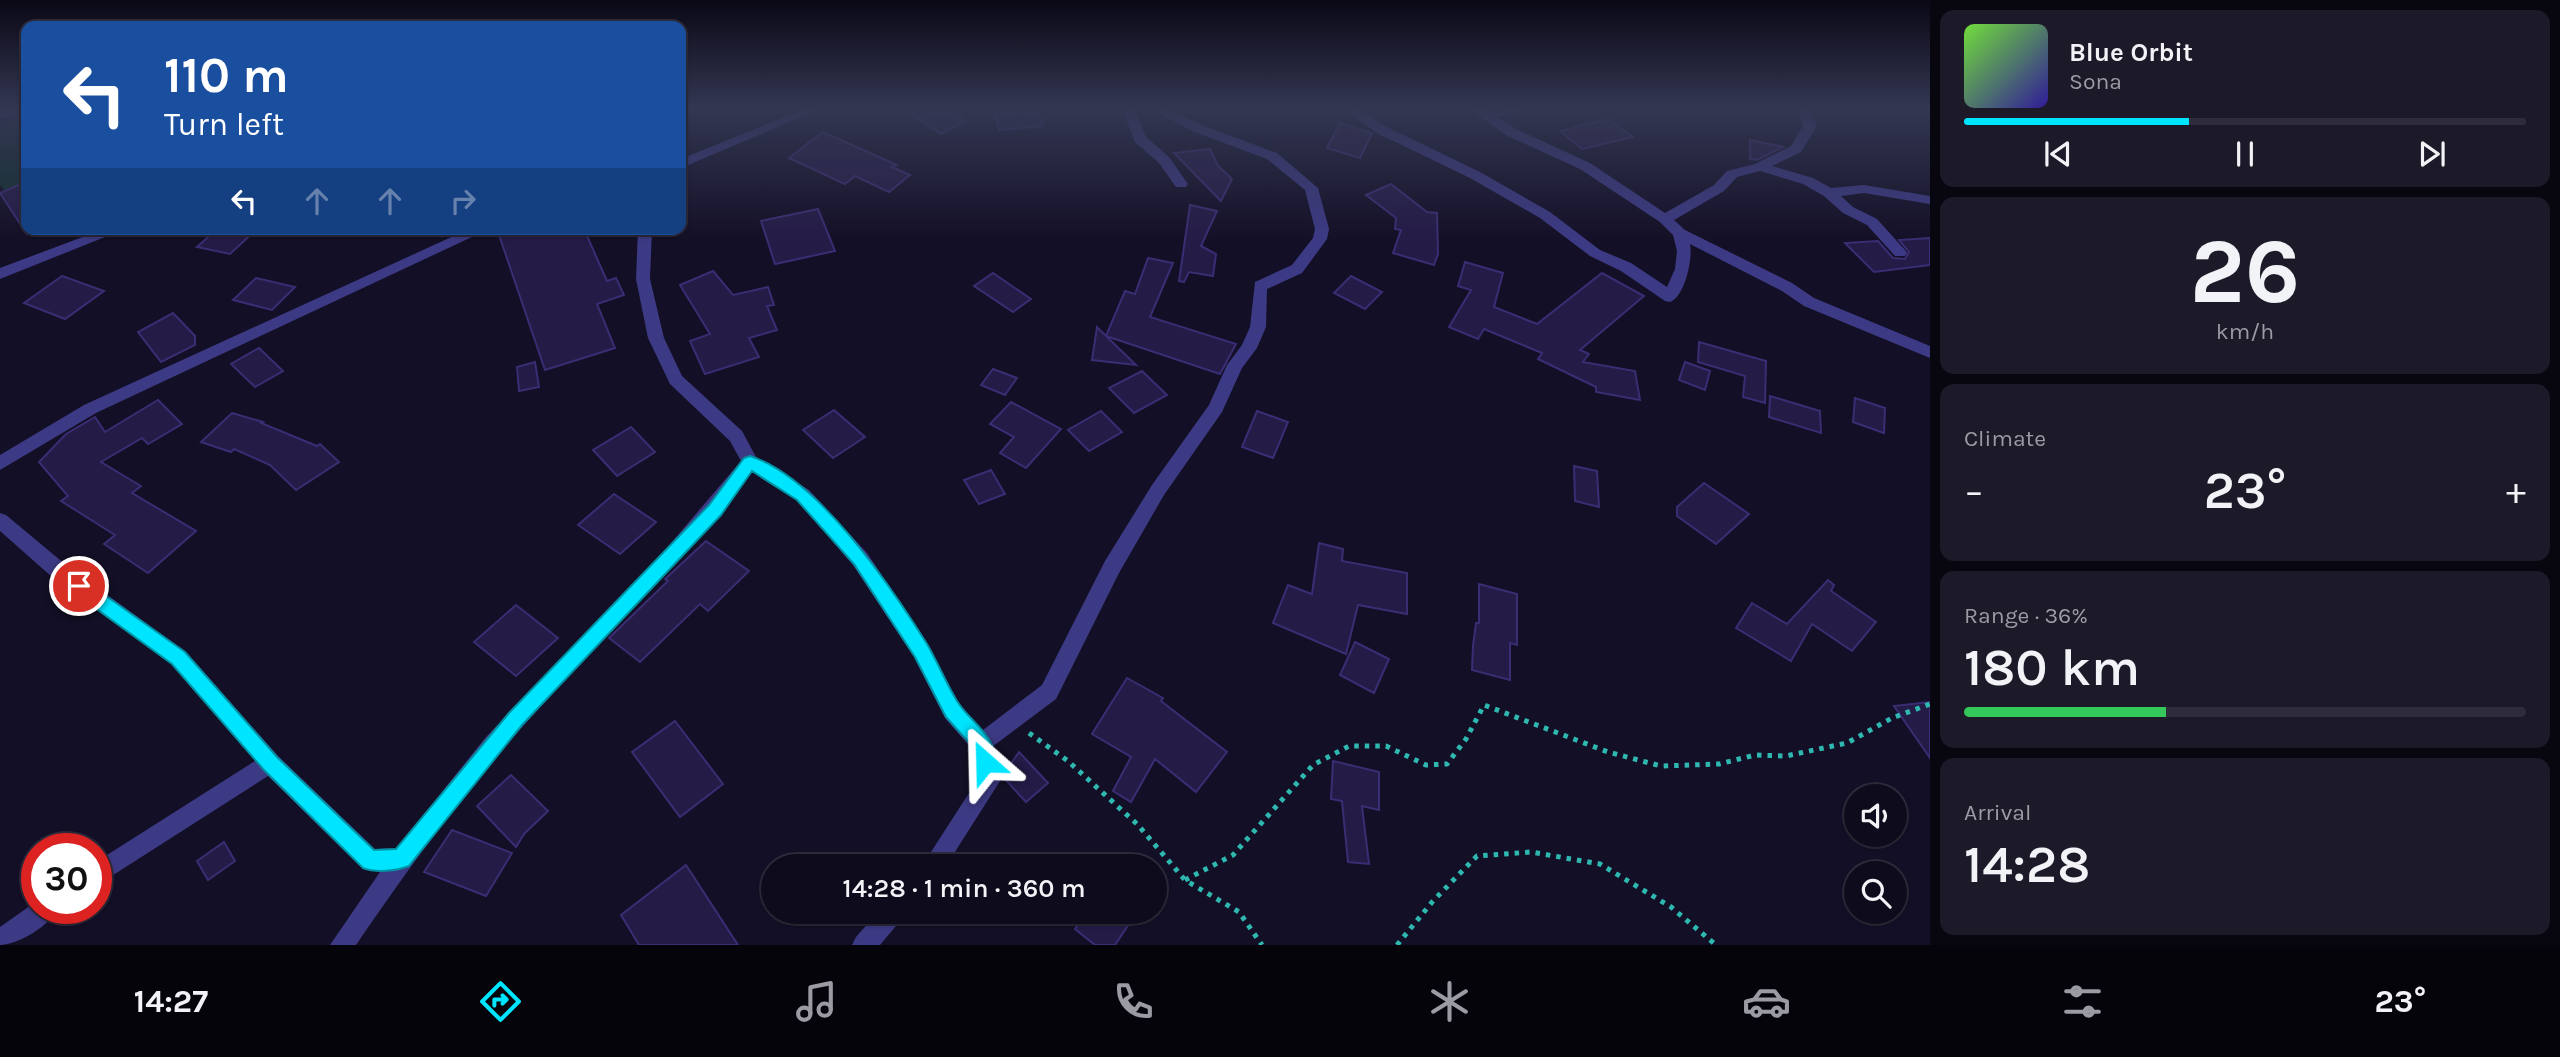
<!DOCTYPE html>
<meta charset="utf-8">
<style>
:root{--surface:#0e0b1c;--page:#1c1929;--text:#f1f3f6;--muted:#9b9ba3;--line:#2e2b3b;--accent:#00e5ff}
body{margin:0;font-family:Karla,sans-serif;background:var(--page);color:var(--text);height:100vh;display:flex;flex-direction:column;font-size:26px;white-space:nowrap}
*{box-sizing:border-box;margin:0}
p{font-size:23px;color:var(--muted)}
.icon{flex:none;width:38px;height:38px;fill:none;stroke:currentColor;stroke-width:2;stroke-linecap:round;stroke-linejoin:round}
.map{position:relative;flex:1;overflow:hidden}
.side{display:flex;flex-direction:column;gap:10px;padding:10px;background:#08060f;width:630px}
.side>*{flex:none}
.hud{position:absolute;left:21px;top:21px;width:665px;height:214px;border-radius:14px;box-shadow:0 2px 5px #0004,0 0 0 2px var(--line);background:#1a4fa0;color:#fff;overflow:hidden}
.tools{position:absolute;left:1844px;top:784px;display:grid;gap:14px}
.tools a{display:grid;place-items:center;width:63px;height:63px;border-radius:50%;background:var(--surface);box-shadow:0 2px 5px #0004,0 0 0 2px var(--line);font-size:35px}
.speed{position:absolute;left:21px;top:833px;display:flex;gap:14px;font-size:35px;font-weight:700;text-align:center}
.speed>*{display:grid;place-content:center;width:91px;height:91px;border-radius:50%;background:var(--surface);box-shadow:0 2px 5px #0004,0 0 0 2px var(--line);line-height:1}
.speed .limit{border:10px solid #d22;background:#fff;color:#111}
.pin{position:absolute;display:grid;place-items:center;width:60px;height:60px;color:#fff;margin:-30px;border:4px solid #fff;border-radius:50%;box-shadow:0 2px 7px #0007}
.me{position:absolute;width:77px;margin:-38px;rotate:335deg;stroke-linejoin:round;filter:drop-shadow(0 0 5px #0008)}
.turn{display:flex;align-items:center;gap:24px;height:147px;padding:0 28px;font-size:32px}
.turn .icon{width:91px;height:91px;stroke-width:2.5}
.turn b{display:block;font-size:49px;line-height:60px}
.lanes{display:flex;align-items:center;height:66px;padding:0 28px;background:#0003;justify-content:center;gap:35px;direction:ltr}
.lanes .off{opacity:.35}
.big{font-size:52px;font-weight:600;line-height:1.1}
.side .tile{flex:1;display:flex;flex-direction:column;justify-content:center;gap:10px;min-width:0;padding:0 24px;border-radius:14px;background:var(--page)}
.side .dial{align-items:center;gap:0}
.dial b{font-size:91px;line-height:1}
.song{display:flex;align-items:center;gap:21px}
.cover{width:84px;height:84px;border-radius:10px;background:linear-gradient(135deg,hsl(100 70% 55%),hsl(250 70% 35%))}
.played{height:7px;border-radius:4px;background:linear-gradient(90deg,var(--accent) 40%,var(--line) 40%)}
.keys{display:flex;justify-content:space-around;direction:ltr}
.heat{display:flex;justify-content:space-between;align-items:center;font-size:38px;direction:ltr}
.charge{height:10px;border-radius:5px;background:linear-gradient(90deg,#34c759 36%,var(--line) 0)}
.trip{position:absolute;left:761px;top:854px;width:406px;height:70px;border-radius:35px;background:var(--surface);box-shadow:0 2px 5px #0004,0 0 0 2px var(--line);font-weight:600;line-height:70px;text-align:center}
.menu{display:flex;height:112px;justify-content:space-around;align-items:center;background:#06040b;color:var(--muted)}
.menu .icon{width:49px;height:49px}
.menu .active{color:var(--accent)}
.menu b{font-size:32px;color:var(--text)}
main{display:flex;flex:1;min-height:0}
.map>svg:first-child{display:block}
.green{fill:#12302f}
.building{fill:#241b47;stroke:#3b2d73;stroke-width:2}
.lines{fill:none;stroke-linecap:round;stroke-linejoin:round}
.path{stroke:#2fb8b0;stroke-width:5;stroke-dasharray:4.5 6;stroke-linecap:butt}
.street{fill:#3d3a85;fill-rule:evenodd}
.route{fill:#00e5ff;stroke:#0095a6;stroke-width:2}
</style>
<main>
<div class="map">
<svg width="1930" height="945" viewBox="0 0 1930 945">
<rect width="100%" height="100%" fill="#130f26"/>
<path class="green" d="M 26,112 L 26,216 L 0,185 L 0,124 Z"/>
<g class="building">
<path d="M 903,109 L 946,109 L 965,121 L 941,134 Z"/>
<path d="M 1037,109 L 1043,126 L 999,130 L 994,111 Z"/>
<path d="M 1608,119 L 1633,137 L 1582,149 L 1560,131 Z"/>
<path d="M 1340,123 L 1372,133 L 1360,158 L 1327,148 Z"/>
<path d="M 823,132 L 897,165 L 892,167 L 910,175 L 889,192 L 855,176 L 845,184 L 789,158 Z"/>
<path d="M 1750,140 L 1783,147 L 1757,160 L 1750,159 Z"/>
<path d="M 1210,149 L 1218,166 L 1232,179 L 1221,201 L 1174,153 Z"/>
<path d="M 26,182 L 26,233 L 0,193 Z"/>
<path d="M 1391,184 L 1427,212 L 1437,213 L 1438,254 L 1434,265 L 1393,253 L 1401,230 L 1395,229 L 1396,218 L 1366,195 Z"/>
<path d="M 1190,205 L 1217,211 L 1201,246 L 1216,254 L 1213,276 L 1189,272 L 1184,282 L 1179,281 Z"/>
<path d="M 818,209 L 835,251 L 775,264 L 761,221 Z"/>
<path d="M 217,229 L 257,229 L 230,254 L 197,247 Z"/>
<path d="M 497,229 L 584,229 L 607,281 L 616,278 L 624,295 L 597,304 L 615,348 L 545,370 Z"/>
<path d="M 1930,238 L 1930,265 L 1874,272 L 1845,243 L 1878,241 L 1893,258 L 1905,259 L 1909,252 L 1899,240 Z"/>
<path d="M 1148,258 L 1173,263 L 1150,317 L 1236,344 L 1220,374 L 1106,336 L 1136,365 L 1092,360 L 1097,327 L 1106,336 L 1125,291 L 1135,294 Z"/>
<path d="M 1465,262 L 1503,273 L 1494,307 L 1537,324 L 1602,273 L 1644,296 L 1580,350 L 1589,354 L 1583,362 L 1635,371 L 1640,400 L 1596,392 L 1596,387 L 1538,359 L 1542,353 L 1484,329 L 1478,339 L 1449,327 L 1471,290 L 1458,286 Z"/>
<path d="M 713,271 L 733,295 L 768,287 L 774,305 L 767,306 L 777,330 L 749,338 L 759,357 L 705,374 L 690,341 L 710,334 L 680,285 Z"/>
<path d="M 993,273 L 1031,299 L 1013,312 L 974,286 Z"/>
<path d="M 62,276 L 104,291 L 65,319 L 24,303 Z"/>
<path d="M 1351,276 L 1382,292 L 1365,309 L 1334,293 Z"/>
<path d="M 256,278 L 295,287 L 272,310 L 233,300 Z"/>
<path d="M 173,313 L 195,336 L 195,345 L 161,362 L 138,332 Z"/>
<path d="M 1699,342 L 1766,361 L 1765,403 L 1743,397 L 1745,376 L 1698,362 Z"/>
<path d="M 259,348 L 283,371 L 255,387 L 231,364 Z"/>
<path d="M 535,362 L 539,387 L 519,391 L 517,367 Z"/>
<path d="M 1685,362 L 1710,371 L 1705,390 L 1679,380 Z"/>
<path d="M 993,369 L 1017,378 L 1005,395 L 981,385 Z"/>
<path d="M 1142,371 L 1167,395 L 1134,413 L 1109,388 Z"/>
<path d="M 1770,396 L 1820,411 L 1821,433 L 1769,417 Z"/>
<path d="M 1855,398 L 1885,408 L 1884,433 L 1853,422 Z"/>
<path d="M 158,400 L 182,424 L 148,444 L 142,438 L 101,462 L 141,486 L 132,493 L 196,531 L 148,573 L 104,544 L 115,535 L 61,501 L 68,496 L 39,462 L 66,434 L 95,417 L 105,432 Z"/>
<path d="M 1011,402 L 1061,429 L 1026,468 L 1000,453 L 1014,437 L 990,424 Z"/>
<path d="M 834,410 L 865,437 L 833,458 L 803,430 Z"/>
<path d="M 1101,411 L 1122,432 L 1089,451 L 1068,430 Z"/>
<path d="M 1257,411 L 1288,422 L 1273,458 L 1242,447 Z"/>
<path d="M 232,413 L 263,422 L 261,423 L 317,446 L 320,444 L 339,462 L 296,490 L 270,465 L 234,449 L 231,452 L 201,442 Z"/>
<path d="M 631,427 L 655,452 L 617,476 L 593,450 Z"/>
<path d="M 1574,466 L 1597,471 L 1599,507 L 1575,501 Z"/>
<path d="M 991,470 L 1005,494 L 979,504 L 964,480 Z"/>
<path d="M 1704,483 L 1749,514 L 1716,544 L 1677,516 L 1677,507 Z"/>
<path d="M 614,494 L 656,522 L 620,554 L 578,525 Z"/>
<path d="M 706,541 L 749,571 L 708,611 L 700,604 L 640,662 L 609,638 L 668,581 L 665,579 Z"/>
<path d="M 1319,543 L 1343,549 L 1342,561 L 1407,573 L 1407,614 L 1358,605 L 1346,654 L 1273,623 L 1288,585 L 1312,594 Z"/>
<path d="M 1828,580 L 1834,585 L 1831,591 L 1876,622 L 1852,651 L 1812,624 L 1791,661 L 1736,628 L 1752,603 L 1787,624 Z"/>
<path d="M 1479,584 L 1517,594 L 1517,645 L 1510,643 L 1510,680 L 1472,670 L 1473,646 L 1476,623 L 1479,623 Z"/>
<path d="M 516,605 L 558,638 L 516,676 L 474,642 Z"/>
<path d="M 1355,642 L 1389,659 L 1374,693 L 1340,675 Z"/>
<path d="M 1127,678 L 1163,698 L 1161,701 L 1227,752 L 1196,792 L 1155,759 L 1131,802 L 1113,791 L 1131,757 L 1092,734 Z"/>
<path d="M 1930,702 L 1930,758 L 1894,706 Z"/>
<path d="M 675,721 L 723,784 L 680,817 L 632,752 Z"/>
<path d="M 1019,752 L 1048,783 L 1026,802 L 1002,776 Z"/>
<path d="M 1333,761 L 1379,772 L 1379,810 L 1362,806 L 1369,864 L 1348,862 L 1342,801 L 1331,799 Z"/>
<path d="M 511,775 L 548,811 L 524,834 L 516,847 L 477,806 Z"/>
<path d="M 452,830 L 512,853 L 486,896 L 424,872 Z"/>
<path d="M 224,842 L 235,861 L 208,880 L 197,861 Z"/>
<path d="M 686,865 L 738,945 L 639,945 L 621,915 Z"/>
<path d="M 1087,912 L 1137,912 L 1115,945 L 1095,945 L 1075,929 Z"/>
</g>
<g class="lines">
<g class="path">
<path d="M 1029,733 L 1068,761 L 1138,825 L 1185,880 L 1239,912 L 1262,945"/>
<path d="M 1185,880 L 1233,855 L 1313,765 L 1349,746 L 1386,746 L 1426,765 L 1447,764 L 1466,739 L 1484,705 L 1608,752 L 1661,766 L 1719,764 L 1755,755 L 1786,756 L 1847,743 L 1892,718 L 1930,704"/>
<path d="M 1397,945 L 1433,901 L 1477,856 L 1531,852 L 1600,864 L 1671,907 L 1716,945"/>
</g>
<g class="street">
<path d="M 26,109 L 26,116 L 0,118 L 0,110 Z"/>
<path d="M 804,109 L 820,109 L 681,168 L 681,159 Z"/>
<path d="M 1122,109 L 1134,109 L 1146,137 L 1169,157 L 1188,184 L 1186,187 L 1176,187 L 1159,163 L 1135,142 Z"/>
<path d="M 1151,109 L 1167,109 L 1202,125 L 1277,153 L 1318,188 L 1329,229 L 1327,239 L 1302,273 L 1267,289 L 1266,327 L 1257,348 L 1242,368 L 1222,412 L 1164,495 L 1119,573 L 1056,699 L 992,747 L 1000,781 L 946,866 L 922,866 L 978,779 L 971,748 L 945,718 L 914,657 L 853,565 L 797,500 L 752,472 C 683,563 599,640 524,725 C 462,794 408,869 356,945 L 330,945 L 380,872 L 363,869 L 268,776 L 96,886 L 96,862 L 255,761 L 172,664 L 52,577 L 0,531 L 0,513 L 6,515 L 66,565 L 186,652 L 278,756 L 375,849 L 397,848 L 486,737 L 660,556 L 741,461 L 730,441 L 670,384 L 648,338 L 636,279 L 638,229 L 652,229 L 650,279 L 664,338 L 682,376 L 742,431 L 756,457 L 809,490 L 867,553 L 928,645 L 959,704 L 983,730 L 1042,685 L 1105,561 L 1152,485 L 1209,405 L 1227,365 L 1242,345 L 1250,327 L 1255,282 L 1292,265 L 1313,238 L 1315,229 L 1305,190 L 1267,159 L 1192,131 Z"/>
<path d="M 1344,109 L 1358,109 L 1387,127 L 1480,172 L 1550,212 L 1600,250 L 1631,263 L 1667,287 L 1675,269 L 1677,251 L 1673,235 L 1660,222 L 1580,169 L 1506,135 L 1469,109 L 1483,109 L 1488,111 L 1521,109 L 1520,112 L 1497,117 L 1516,129 L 1590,163 L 1665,213 L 1714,185 L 1727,171 L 1755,164 L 1791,146 L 1803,126 L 1797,109 L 1809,109 L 1817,126 L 1801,152 L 1772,166 L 1813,178 L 1831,188 L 1864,185 L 1930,196 L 1930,204 L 1864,193 L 1841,196 L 1853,207 L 1877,219 L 1905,250 L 1907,253 L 1905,256 L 1895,256 L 1867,225 L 1843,213 L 1824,196 L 1803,184 L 1760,171 L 1737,177 L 1724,191 L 1674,220 L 1685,230 L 1792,283 L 1814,298 L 1930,346 L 1930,358 L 1804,306 L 1782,291 L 1690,244 C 1693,258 1685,297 1670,302 L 1665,301 L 1621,271 L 1590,256 L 1540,218 L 1470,178 L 1377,133 Z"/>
<path d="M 104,229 L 125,229 L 0,279 L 0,268 Z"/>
<path d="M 469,229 L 489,229 L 96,413 L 0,470 L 0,455 L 84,405 Z"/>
<path d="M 37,901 L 37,908 L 58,908 C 51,925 18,945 0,945 L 0,927 Z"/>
<path d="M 878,912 L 905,912 L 901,920 L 880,945 L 852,945 L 856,937 Z"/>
</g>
</g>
<linearGradient id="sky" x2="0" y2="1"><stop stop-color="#0a0815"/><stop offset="0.45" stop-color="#333752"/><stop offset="1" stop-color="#333752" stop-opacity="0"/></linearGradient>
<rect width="1930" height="241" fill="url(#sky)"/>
<path class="route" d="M 750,456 C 818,478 890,585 927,644 C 938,663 946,683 957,701 C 969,722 1004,740 992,768 L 985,771 L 978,768 L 973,747 L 946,717 L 915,657 L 854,564 L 797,500 L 752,471 L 721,515 L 522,725 L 409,866 C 396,871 376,873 363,868 L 264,770 L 172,664 L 72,591 L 70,586 L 72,581 L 79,578 L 85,581 L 185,652 L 277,757 L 374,850 L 396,849 L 509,713 L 709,505 L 744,458 Z"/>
</svg>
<div class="tools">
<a><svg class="icon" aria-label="sound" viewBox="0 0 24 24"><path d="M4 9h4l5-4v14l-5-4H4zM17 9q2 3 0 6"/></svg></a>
<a><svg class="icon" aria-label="search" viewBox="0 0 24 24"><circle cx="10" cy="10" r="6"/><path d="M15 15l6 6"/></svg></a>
</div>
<div class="speed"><div class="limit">30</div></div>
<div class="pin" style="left:79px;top:586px;background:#d93025"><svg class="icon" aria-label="arrive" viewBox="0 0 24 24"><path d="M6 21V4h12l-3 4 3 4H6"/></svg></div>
<svg class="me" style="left:985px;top:762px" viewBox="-20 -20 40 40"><path d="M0-17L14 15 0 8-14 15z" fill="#00e5ff" stroke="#fff" stroke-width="4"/></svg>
<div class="trip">14:28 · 1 min · 360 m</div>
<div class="hud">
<div class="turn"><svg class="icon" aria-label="left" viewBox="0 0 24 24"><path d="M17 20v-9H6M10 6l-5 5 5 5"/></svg><div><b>110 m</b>Turn left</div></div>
<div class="lanes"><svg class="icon" aria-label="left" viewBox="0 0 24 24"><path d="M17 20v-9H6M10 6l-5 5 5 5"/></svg><svg class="icon off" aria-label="ahead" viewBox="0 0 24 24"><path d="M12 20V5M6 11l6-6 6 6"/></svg><svg class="icon off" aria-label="ahead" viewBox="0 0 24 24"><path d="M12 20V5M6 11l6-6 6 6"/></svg><svg class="icon off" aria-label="right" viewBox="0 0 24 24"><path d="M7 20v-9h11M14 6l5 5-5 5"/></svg></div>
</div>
</div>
<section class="side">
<div class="tile">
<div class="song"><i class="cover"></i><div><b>Blue Orbit</b><p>Sona</p></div></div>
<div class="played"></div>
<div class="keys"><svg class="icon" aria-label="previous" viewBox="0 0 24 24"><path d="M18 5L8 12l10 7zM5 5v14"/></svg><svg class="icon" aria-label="pause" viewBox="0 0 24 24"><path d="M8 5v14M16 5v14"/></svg><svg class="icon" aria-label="next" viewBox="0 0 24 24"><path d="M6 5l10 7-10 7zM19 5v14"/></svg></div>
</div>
<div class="tile dial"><b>26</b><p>km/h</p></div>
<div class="tile"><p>Climate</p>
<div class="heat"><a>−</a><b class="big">23°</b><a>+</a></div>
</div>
<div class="tile"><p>Range · 36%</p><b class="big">180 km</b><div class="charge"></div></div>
<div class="tile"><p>Arrival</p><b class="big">14:28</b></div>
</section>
</main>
<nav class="menu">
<b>14:27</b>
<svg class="icon active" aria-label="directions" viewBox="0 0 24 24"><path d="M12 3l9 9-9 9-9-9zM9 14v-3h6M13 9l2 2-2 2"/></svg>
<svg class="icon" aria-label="music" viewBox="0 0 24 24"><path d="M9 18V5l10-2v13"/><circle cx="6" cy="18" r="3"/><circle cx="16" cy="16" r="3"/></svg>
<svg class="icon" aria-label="phone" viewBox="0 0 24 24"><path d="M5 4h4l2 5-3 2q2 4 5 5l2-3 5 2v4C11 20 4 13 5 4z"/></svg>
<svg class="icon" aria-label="climate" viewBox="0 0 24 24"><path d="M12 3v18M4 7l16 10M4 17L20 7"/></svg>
<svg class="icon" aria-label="car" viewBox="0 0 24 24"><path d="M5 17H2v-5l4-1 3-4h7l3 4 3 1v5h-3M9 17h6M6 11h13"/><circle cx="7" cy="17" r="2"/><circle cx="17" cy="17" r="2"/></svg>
<svg class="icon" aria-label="filters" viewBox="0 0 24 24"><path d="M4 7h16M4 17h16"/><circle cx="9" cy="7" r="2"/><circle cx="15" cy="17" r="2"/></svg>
<b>23°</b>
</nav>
